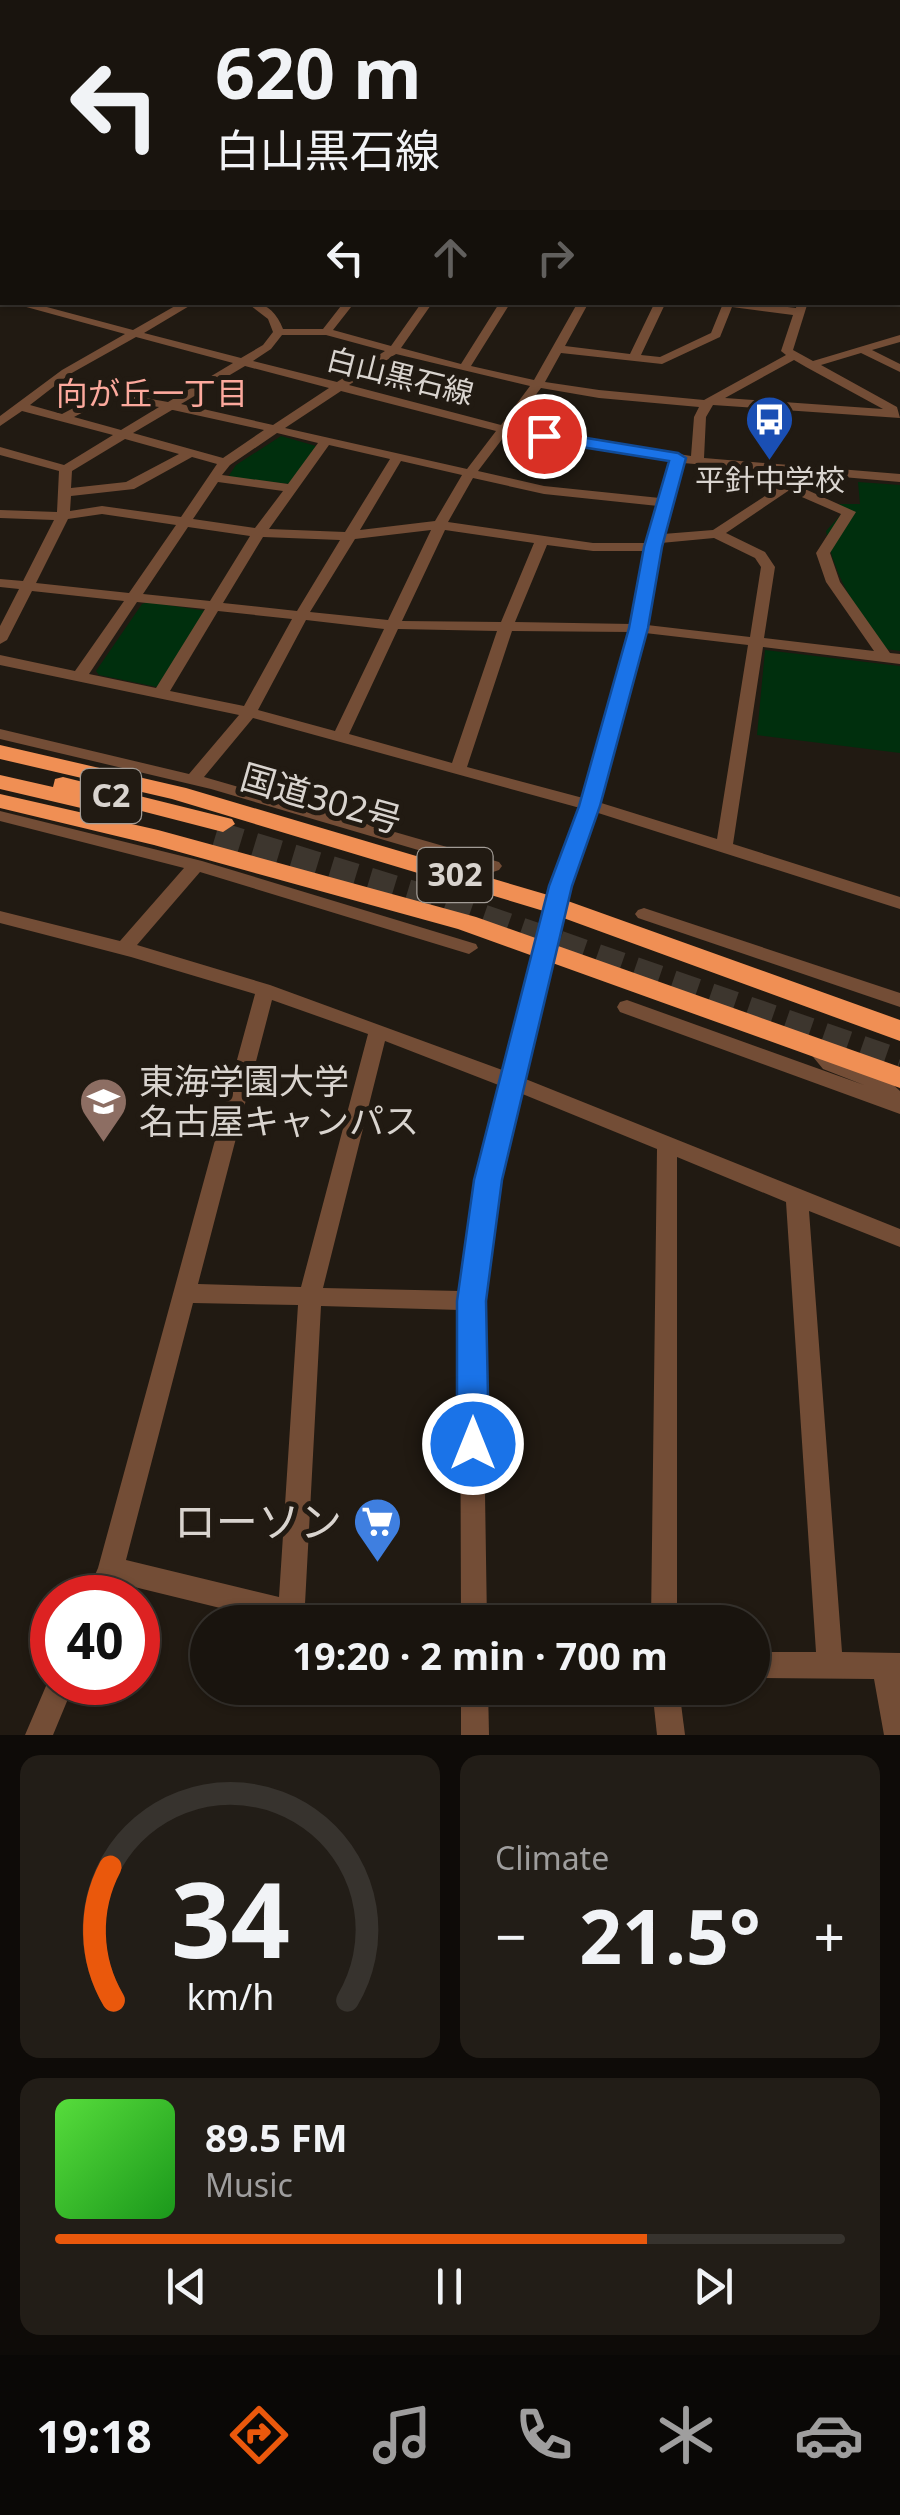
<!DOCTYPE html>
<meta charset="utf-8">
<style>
:root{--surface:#19140e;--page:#221d17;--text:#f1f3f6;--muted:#9f9e9e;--line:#37332e;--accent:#ea580c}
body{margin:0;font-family:"Noto Sans","Noto Sans JP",sans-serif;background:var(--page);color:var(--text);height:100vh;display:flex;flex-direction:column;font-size:38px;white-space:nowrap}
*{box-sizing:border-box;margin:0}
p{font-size:32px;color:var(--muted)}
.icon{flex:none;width:55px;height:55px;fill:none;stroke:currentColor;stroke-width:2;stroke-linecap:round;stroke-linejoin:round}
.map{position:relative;height:1735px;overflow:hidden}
.drawer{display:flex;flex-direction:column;gap:20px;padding:20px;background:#0e0b08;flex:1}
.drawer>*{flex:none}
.hud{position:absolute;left:0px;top:0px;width:900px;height:305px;box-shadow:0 2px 8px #0004,0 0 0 2px var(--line);background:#19140e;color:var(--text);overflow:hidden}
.speed{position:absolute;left:30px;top:1575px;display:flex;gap:20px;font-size:50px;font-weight:700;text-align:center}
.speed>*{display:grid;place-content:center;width:130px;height:130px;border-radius:50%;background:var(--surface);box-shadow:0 2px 8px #0004,0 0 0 2px var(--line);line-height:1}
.speed .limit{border:15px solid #d22;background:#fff;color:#111}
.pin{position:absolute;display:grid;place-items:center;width:85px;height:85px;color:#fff;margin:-42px;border:5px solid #fff;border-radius:50%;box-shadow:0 2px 10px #0007}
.me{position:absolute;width:110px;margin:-55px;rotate:0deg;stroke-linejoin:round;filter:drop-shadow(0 0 8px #0008)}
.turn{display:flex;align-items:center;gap:35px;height:210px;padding:0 50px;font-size:45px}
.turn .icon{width:130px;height:130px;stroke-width:2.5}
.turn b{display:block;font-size:70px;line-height:85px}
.lanes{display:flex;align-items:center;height:95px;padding:0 50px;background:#0003;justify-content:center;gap:50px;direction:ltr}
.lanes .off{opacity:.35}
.big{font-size:75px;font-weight:700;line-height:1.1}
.drawer .card{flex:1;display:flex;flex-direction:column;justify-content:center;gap:15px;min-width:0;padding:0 35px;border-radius:20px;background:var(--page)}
.drawer .dial{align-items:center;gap:0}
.dial svg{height:260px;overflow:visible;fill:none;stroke:var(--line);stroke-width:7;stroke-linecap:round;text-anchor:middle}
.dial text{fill:var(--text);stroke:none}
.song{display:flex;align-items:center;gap:30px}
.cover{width:120px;height:120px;border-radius:15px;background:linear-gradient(135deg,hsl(110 70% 55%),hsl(120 70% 35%))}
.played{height:10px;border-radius:5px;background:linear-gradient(90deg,var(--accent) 75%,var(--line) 75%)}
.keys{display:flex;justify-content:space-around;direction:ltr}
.heat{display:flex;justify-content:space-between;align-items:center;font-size:55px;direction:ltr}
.drawer .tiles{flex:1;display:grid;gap:20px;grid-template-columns:1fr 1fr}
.card:last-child{grid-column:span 2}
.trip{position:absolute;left:190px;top:1605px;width:580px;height:100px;border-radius:50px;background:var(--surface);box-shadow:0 2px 8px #0004,0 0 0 2px var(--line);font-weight:700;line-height:100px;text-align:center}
.menu{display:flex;height:160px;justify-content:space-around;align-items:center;background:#0a0806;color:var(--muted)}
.menu .icon{width:70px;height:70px}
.menu .selected{color:var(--accent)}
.menu b{font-size:45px;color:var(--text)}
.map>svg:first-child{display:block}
.green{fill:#002f0d}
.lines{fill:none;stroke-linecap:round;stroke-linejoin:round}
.river{stroke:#000c26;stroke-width:30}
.highway-tunnel{stroke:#3d362e;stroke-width:26;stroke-dasharray:26 14;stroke-linecap:butt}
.minor{fill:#734d36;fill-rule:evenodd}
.major{fill:#cc7d4c;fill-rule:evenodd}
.highway{fill:#f08f54;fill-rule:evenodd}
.route{fill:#1a73e8;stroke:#114b97;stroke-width:2.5}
.labels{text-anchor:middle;stroke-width:10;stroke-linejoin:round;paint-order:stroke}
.far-street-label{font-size:30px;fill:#d9d4cf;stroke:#211a12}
.far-poi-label{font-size:30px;fill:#d9d4cf;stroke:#211a12}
.far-neighbourhood-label{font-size:32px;fill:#fca99d;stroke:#211a12}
.shield{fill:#211a12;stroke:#a29c96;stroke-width:2.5}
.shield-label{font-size:32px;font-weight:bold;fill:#d9d4cf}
.street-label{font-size:35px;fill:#d9d4cf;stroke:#211a12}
.poi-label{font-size:35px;fill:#d9d4cf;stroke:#211a12;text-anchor:start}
.near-poi-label{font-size:42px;fill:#d9d4cf;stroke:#211a12;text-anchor:end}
</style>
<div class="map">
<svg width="900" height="1735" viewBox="0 0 900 1735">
<rect width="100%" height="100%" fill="#211a12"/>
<g class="green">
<path d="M 281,436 L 316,446 L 290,484 L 228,477 L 236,465 Z"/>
<path d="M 858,482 L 900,485 L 900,651 L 886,649 C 858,611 834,579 826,531 L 846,509 L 836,504 L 860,504 Z"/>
<path d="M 148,602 L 207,611 L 157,687 L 99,675 L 96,671 L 142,604 Z"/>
<path d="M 765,650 L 900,666 L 900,753 L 757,735 Z"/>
</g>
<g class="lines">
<path class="river" d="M 232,2 L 242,0"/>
<path class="highway-tunnel" d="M 216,834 L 433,900 L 900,1062"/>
<g class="minor">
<path d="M 132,0 L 140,0 L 141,2 L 134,2 Z"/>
<path d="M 194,0 L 202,0 L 203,2 L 196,2 Z"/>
<path d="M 614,0 L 623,0 L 625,2 L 617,2 Z"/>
<rect x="0" y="24" width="2" height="4"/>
<rect x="0" y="42" width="2" height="5"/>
<path d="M 0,106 L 2,107 L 2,111 L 0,112 Z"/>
<path d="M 0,127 L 2,128 L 2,134 L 0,133 Z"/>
<path d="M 900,148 L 900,154 L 898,155 L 898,149 Z"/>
<path d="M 2,151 L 2,157 L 0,158 L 0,152 Z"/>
<path d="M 2,179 L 2,185 L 0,186 L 0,180 Z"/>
<path d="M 898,185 L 900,186 L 900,192 L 898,191 Z"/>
<path d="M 900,211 L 900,217 L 898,218 L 898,212 Z"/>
<path d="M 900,239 L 900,246 L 898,246 L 898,240 Z"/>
<rect x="898" y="265" width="2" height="6"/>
<rect x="0" y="277" width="2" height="6"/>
<path d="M 8,302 L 28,302 L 133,330 L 182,302 L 196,302 L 144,333 L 241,358 L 263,345 L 273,332 L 268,319 L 246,302 C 265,302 276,311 283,329 L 323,329 L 344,302 L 355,302 L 333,330 L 391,346 L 422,302 L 433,302 L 401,348 L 461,364 L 500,302 L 511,302 L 471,366 L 534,380 L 578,302 L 589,302 L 565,346 L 630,354 L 655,302 L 666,302 L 641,355 L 660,357 L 711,333 L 722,306 L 708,302 L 746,302 L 796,308 L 797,302 L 808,302 L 793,350 L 813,361 L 900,335 L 900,342 L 872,350 L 900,364 L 900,372 L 861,353 L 821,365 L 897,407 L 900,418 L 713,405 L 706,417 L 704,458 L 900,474 L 900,482 L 683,463 L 663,534 L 713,530 L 794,477 L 800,481 L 796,485 L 856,512 L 830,553 L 840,582 L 890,653 L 900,654 L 900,664 L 763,647 L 733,844 L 900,897 L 900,909 L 595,812 L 570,886 L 523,1078 L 900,1229 L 900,1247 L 809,1211 L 842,1652 L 900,1653 L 900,1735 L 884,1735 L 874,1679 L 752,1678 L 752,1652 L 816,1652 L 786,1202 L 677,1157 L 677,1622 L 651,1622 L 657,1149 L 520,1093 L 499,1179 L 482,1301 L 487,1622 L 461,1622 L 460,1310 L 321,1306 L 305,1604 L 337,1613 L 341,1622 L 278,1622 L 118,1583 L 111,1598 L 85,1598 L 98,1568 L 255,994 L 131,957 L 0,923 L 0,911 L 120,941 L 184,868 L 0,821 L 0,811 L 202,861 L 476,944 L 478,948 L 469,954 L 200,872 L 137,945 L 270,985 L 505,1071 L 552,886 L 580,808 L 253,718 L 204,777 L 499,862 L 502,866 L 499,870 L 493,872 L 211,789 L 0,739 L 0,729 L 189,774 L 239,715 L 0,665 L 0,655 L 75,671 L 124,601 L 32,591 L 7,640 L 0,644 L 0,626 L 19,589 L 0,587 L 0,579 L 23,581 L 54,520 L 0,518 L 0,510 L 57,512 L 59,471 L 0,455 L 0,447 L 64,465 L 113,435 L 22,411 L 0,426 L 0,416 L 62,370 L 125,334 ZM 732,307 L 793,315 L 781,351 L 786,355 L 704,400 L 599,390 L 545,382 L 561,353 L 662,364 L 720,337 ZM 282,335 L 326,335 L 385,351 L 337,382 L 253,361 L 271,349 ZM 136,337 L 233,363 L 168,402 L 106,391 L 62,414 L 30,405 L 70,374 ZM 396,354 L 530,386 L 501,425 L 349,385 ZM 794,360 L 806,367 L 883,409 L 725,398 ZM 245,366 L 329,388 L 273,425 L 181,404 ZM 541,388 L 599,398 L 699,407 L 694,417 L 691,456 L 511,427 ZM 341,391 L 496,431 L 467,469 L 285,428 ZM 108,399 L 159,407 L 121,430 L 74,417 ZM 172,410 L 173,410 L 264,430 L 223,458 L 133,433 ZM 277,433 L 318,443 L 288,484 L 222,475 L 230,465 ZM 506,434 L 671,461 L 660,498 L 544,486 L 478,471 ZM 125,439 L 179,454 L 126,482 L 71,488 L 72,471 ZM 329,445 L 390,459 L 345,532 L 269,529 ZM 192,457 L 217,464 L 181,517 L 102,506 L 70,511 L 71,496 L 134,489 ZM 401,461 L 462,475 L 435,521 L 360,530 ZM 473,478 L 544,494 L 658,506 L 647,543 L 593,543 L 448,522 ZM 218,482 L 283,491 L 255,528 L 193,519 ZM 788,491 L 841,514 L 816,553 L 826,582 L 874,651 L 764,638 L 775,567 L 765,552 L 726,533 ZM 102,514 L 176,525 L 129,593 L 36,583 L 68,519 ZM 188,527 L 250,536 L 210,601 L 143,594 ZM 431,530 L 388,620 L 310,612 L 355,539 ZM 445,530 L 534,543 L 501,622 L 402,621 ZM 263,537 L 340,540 L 297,611 L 223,603 ZM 714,538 L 755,558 L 761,567 L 750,637 L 647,625 L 661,543 ZM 547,545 L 593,551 L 645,551 L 632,624 L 515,622 ZM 137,602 L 205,609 L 156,688 L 89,674 ZM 218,611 L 292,619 L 244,706 L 170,691 ZM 306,620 L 384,629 L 335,731 L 258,710 ZM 398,629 L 497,631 L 452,763 L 349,734 ZM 512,631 L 630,632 L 583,798 L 467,767 ZM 645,633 L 748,645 L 717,839 L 598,802 ZM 272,1000 L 368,1034 L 301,1287 L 198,1284 ZM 385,1041 L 501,1086 L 477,1179 L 461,1291 L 323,1288 ZM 193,1303 L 298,1305 L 279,1597 L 126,1560 Z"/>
<path d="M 644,908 L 900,993 L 900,1007 L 638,918 L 635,914 L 638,910 Z"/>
<path d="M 627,1000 L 864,1085 L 823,1069 L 805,1047 L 808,1042 L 822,1042 L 837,1059 L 886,1078 L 900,1091 L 900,1114 L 620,1012 L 617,1007 L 620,1002 Z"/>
<path d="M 52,1672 L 52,1682 L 75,1682 L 53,1735 L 25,1735 Z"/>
<path d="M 461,1688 L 488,1688 L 489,1735 L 461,1735 Z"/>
<path d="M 652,1688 L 679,1688 L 685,1735 L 657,1735 Z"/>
</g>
<rect class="major" x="0" y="54" width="2" height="6"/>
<g class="highway">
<path d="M 0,745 L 186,788 L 565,900 L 900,1020 L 900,1041 L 547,912 L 172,799 L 0,759 Z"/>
<path d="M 0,775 L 53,787 L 55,779 L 63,777 L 232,819 L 235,824 L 223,832 L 91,798 L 89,806 L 81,808 L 0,789 Z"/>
<path d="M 0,794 L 158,830 L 476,917 L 900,1067 L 900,1088 L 458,929 L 154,845 L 0,808 Z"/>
</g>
</g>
<path class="route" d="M 544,431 L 678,453 L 686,458 L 662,547 L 648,628 L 600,806 L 572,886 L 502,1180 L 486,1301 L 489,1444 L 484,1454 L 473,1458 L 462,1454 L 457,1444 L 457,1301 L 474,1180 L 549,886 L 579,806 L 629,628 L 644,547 L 669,461 L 538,440 L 536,436 Z"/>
<defs>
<symbol id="bus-pin" viewBox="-11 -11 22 30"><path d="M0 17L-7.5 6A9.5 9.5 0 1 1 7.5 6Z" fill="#1a4fb4" stroke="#211a12"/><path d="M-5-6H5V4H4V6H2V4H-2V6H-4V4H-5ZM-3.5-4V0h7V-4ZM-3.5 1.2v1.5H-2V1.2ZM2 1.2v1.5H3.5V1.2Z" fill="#fff"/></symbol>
<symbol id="university-pin" viewBox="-11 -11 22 30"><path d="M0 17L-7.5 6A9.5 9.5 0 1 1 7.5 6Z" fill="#8d6e63" stroke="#211a12"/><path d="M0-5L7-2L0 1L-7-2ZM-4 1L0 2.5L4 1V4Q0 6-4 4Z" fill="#fff"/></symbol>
<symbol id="supermarket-pin" viewBox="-11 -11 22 30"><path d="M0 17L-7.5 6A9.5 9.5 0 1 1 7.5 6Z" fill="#3f7fe0" stroke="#211a12"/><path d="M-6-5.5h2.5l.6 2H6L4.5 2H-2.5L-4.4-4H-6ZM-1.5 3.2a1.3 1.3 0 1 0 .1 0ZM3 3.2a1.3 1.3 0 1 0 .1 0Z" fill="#fff"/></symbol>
</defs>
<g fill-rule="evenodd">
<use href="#bus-pin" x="742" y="392" width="55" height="75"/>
<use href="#university-pin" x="76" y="1074" width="55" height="75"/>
<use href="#supermarket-pin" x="350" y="1494" width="55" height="75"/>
</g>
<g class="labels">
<g class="far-street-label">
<text transform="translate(400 377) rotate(14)" y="10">白山黒石線</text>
</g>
<g class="far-poi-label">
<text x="770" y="491">平針中学校</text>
</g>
<g class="far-neighbourhood-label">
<text x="152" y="405">向が丘一丁目</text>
</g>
<g class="shield">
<rect x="81" y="769" width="60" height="54" rx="8"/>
<rect x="417.5" y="848" width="75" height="54" rx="8"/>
</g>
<g class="shield-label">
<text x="111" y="807">C2</text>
<text x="455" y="886">302</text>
</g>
<g class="street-label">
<text transform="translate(321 799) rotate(16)" y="12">国道302号</text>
</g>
<g class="poi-label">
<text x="139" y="1094">東海学園大学<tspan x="139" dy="40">名古屋キャンパス</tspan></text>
</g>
<g class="near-poi-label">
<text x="342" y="1537">ローソン</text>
</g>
</g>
</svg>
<div class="speed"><div class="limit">40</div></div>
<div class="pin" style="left:544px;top:436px;background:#d93025"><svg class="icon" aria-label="arrive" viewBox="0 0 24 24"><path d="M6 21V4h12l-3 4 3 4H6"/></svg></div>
<svg class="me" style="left:473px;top:1444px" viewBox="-20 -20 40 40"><circle r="17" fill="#1a73e8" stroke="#fff" stroke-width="3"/><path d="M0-11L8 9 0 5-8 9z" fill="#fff"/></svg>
<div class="trip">19:20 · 2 min · 700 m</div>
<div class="hud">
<div class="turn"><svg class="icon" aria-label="left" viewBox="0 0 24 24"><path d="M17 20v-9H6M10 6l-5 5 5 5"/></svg><div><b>620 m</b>白山黒石線</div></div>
<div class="lanes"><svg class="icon" aria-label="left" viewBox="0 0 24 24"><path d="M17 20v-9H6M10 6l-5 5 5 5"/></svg><svg class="icon off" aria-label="ahead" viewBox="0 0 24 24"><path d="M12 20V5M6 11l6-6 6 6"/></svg><svg class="icon off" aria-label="right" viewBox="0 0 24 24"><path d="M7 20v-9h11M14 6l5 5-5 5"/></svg></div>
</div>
</div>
<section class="drawer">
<div class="tiles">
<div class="card dial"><svg viewBox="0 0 100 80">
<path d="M14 69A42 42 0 1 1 86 69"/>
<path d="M14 69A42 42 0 0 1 13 28" stroke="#ea580c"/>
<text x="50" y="56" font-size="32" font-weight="700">34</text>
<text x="50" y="72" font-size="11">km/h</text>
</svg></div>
<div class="card"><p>Climate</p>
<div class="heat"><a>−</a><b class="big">21.5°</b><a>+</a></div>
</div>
<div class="card">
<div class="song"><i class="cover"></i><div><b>89.5 FM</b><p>Music</p></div></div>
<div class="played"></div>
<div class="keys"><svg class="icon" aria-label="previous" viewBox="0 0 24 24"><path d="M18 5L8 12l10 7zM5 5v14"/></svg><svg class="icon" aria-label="pause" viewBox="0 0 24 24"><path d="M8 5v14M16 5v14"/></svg><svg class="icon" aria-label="next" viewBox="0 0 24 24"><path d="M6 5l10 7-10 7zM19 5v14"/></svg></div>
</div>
</div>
</section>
<nav class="menu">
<b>19:18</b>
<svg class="icon selected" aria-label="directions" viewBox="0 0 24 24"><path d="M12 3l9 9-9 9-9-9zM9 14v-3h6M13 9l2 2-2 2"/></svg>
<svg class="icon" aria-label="music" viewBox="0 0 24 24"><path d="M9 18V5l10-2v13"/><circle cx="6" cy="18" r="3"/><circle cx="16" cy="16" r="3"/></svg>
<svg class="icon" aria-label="phone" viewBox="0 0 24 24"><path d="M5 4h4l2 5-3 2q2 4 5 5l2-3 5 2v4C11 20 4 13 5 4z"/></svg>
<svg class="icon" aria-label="climate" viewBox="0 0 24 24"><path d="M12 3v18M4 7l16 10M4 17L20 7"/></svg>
<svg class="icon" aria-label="car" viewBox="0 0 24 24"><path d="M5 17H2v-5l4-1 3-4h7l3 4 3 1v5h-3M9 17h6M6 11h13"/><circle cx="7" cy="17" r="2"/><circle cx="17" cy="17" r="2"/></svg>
</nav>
